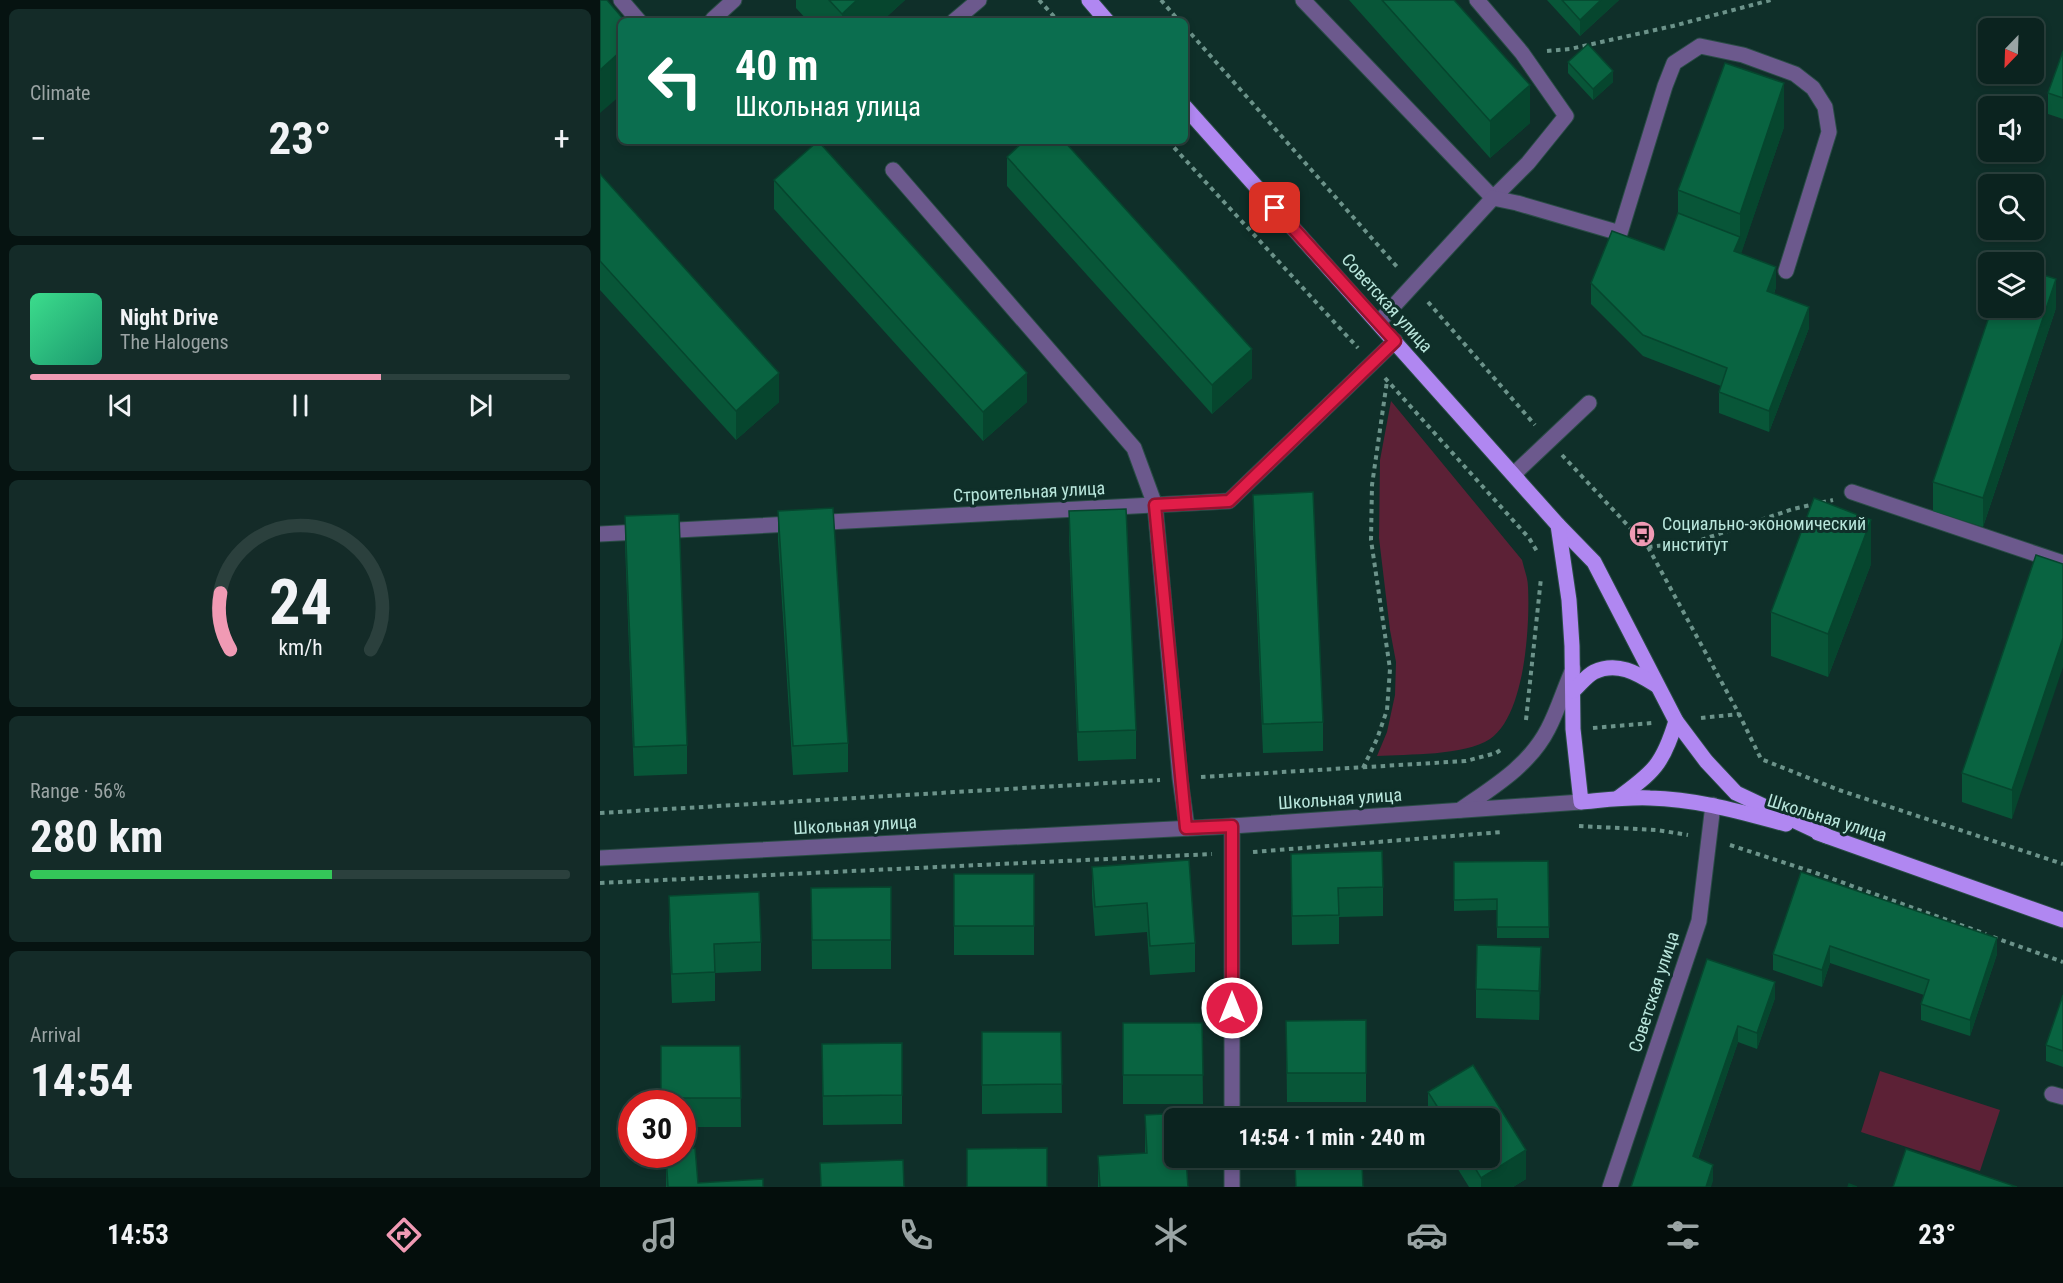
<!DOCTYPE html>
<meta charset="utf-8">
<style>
:root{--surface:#0b231f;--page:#142b28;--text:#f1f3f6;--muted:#9aa4a4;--line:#2b403d;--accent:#f09ab4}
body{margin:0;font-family:"Roboto Condensed",sans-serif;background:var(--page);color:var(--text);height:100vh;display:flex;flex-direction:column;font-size:22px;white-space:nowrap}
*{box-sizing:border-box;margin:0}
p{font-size:20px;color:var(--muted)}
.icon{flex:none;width:33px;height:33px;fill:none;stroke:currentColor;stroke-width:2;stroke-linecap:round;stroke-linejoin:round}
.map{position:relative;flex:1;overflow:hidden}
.panel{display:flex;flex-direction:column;gap:9px;padding:9px;background:#061311;width:600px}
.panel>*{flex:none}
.banner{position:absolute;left:18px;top:18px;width:570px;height:126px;border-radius:9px;box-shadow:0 3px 9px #0003,0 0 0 2px var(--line);background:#0b6e4f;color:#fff;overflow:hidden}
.needle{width:39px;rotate:203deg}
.buttons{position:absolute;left:1378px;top:18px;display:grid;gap:12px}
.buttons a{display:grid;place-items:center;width:66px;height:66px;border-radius:9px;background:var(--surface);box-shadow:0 3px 9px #0003,0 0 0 2px var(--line);font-size:30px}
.speed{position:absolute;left:18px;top:1090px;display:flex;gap:12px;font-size:30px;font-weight:700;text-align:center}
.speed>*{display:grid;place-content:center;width:78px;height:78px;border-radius:50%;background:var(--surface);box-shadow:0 3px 9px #0003,0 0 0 2px var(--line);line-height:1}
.speed .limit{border:9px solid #d22;background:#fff;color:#111}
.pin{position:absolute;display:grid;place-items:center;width:51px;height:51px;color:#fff;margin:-26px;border-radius:12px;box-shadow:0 3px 9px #0006}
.me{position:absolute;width:66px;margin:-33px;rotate:0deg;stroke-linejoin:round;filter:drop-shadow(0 0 4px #0008)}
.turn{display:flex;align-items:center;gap:21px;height:126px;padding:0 18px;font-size:27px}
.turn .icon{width:78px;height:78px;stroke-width:2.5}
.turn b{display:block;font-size:42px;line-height:51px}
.big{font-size:45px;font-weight:700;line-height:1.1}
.panel .tile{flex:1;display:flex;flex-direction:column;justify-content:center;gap:9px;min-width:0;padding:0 21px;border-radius:9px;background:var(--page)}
.panel .dial{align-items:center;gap:0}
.dial svg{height:156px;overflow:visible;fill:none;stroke:var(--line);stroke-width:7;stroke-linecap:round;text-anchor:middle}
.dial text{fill:var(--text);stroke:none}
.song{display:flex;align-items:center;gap:18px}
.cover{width:72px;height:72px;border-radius:9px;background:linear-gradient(135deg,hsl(150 70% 55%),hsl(160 70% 35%))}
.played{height:6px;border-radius:3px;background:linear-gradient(90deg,var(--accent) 65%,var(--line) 65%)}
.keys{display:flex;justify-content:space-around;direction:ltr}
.heat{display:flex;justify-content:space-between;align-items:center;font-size:33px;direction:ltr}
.charge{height:9px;border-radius:4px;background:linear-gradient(90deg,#34c759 56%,var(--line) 0)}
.trip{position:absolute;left:564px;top:1108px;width:336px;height:60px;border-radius:9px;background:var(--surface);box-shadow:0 3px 9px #0003,0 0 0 2px var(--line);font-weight:700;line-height:60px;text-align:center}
.tab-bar{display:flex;height:96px;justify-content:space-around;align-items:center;background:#040e0c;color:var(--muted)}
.tab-bar .icon{width:42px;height:42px}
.tab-bar .selected{color:var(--accent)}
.tab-bar b{font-size:27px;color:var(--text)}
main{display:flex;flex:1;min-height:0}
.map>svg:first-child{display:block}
.green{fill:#5c2136}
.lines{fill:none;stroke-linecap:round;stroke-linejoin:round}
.minor-casing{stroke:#2a4c46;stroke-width:17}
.major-casing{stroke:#2a4c46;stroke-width:17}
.path{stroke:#6c938a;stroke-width:4;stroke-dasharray:4.5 4.5;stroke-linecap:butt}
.minor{stroke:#6c598d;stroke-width:15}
.major{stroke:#b087f1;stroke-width:15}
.wall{fill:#085638}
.shaded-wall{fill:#06462e}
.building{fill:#096441;stroke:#06462e;stroke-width:1.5}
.route-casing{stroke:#92132f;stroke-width:15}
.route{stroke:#e11d48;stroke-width:10}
.labels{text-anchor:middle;stroke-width:6;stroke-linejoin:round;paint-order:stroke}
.street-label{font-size:18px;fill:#b9e6dc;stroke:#0f2f29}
.poi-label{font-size:18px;fill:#b9e6dc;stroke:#0f2f29;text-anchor:start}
</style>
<main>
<section class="panel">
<div class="tile"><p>Climate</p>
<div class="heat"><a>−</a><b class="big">23°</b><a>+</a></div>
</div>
<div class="tile">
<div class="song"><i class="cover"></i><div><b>Night Drive</b><p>The Halogens</p></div></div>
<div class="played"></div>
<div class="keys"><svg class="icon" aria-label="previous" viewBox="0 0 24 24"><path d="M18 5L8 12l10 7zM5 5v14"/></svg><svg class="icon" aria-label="pause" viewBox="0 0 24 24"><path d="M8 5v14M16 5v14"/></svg><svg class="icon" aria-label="next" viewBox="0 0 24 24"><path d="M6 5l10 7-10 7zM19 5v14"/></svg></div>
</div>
<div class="tile dial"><svg viewBox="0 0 100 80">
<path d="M14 69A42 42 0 1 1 86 69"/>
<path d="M14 69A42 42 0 0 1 9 40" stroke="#f09ab4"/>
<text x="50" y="56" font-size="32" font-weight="700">24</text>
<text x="50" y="72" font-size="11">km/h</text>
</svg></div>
<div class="tile"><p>Range · 56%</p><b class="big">280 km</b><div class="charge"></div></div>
<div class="tile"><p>Arrival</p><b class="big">14:54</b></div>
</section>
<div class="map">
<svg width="1463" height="1187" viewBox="0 0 1463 1187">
<rect width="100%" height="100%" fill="#0f2f29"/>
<g class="green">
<path d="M 791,401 L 922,560 C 924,569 928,578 928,587 C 930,626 925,715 890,739 C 864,756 808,754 777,756 L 787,732 L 795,695 L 796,662 L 790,630 L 779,538 L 780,460 Z"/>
<path d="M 1280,1071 L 1400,1110 L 1380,1171 L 1261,1132 Z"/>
</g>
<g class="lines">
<defs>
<g id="minor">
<path d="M 21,0 L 39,21"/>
<path d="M 703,0 L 893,198 L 928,163 L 966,116 L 922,53 L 877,0"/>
<path d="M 115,21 L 113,19 L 134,0"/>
<path d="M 354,21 L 379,0"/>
<path d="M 293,170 L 534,448 L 555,505 L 580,778 L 587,828"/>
<path d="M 778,323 L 893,198 L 917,203 L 1020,233 L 1065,86 L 1074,63 L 1100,46 L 1143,55 L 1195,74 L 1213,88 L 1225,107 L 1229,132 L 1186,271"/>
<path d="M 914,474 L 989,403"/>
<path d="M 1252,492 L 1463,563"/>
<path d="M 0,534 L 629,501 L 795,341"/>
<path d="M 860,810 C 893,787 929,766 948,729 C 958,710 964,689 973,669"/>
<path d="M 0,858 L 632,826 L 981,802"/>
<path d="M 1452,1094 L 1463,1097"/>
<path d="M 632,1119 L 632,826"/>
<path d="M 632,1187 L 632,1158"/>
<path d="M 1010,1187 L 1099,921 L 1113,805"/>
</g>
<g id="major">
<path d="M 489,0 L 507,21"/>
<path d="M 585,107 L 958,525 L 994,562 L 1076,721 L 1106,761 L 1136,793 L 1227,836"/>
<path d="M 958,525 L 969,600 L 972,646 L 973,729 L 981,802 C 1004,800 1027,797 1050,798 C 1097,799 1141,812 1186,824"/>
<path d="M 973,691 C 979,686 986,676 994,672 C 1017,661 1037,673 1056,685"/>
<path d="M 1018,798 C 1054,772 1063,764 1076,721"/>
<path d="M 1218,833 L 1463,920"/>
</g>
</defs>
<use href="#minor" class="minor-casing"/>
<use href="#major" class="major-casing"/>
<g class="path">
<path d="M 439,0 L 458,21"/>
<path d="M 561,0 L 579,21"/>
<path d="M 585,27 L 799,269"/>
<path d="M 947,51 L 970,49 L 1073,26 L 1171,0"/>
<path d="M 568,141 L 758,348"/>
<path d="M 828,302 L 935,425"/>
<path d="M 785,378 L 929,538 L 938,553"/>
<path d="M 962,455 L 1048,547 L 1139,714 L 1161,759 L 1239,790 L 1463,864"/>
<path d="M 1048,547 L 1095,542 L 1193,509 L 1233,500"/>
<path d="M 1101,718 L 1139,714"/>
<path d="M 926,720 L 941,578"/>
<path d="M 993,728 L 1052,723"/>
<path d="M 763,768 L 777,739 L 787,710 L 790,669 L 771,540 L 772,485 L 787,381"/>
<path d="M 601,777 L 866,761 L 896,753 L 902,749"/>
<path d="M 0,813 L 560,780"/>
<path d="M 979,826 L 1057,830 L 1088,835"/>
<path d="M 1130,845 L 1216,873 L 1386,934"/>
<path d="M 653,852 L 902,832"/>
<path d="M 0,883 L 612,854"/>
<path d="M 1393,937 L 1463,962"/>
</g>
<use href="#minor" class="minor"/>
<use href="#major" class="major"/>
</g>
<g class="wall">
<path d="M 196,0 L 305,0 L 282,21 L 208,21 L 196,8 Z"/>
<path d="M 749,0 L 854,0 L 930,123 L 890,158 Z"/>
<path d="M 947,0 L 1019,0 L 980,36 Z"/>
<path d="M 1463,51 L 1463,119 L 1448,114 L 1448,93 Z"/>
<path d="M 968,62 L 1013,82 L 993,100 L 968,73 Z"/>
<path d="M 1184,127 L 1141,253 L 1176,287 L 1174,294 L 1209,328 L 1169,432 L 1119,413 L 1119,392 L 1121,386 L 1043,356 L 991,304 L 991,283 L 1064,250 L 1078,213 L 1078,190 Z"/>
<path d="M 407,157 L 652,378 L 612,414 L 407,186 Z"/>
<path d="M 0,174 L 179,402 L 136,440 L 0,290 Z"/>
<path d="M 174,180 L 427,402 L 383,441 L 174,209 Z"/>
<path d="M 1456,308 L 1383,527 L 1333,511 L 1333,482 Z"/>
<path d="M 653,495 L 723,722 L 723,751 L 663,753 L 653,524 Z"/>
<path d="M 178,511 L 248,743 L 248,772 L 193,775 L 178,540 Z"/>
<path d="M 469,511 L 536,730 L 536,759 L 478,761 L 469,540 Z"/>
<path d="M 25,516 L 87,745 L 87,774 L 34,776 L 25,545 Z"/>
<path d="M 1436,555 L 1412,819 L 1362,802 L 1362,773 Z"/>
<path d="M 1271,564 L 1228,677 L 1171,656 L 1171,612 Z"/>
<path d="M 691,854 L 783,887 L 783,916 L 739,917 L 739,944 L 692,945 Z"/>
<path d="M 589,860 L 595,943 L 595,972 L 550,975 L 547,932 L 495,936 L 492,896 L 492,867 Z"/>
<path d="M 948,861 L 949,938 L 897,938 L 897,910 L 854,911 L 854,862 Z"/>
<path d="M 1201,872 L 1397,954 L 1370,1036 L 1321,1020 L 1321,1004 L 1324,995 L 1230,963 L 1222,987 L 1173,970 L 1173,954 Z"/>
<rect x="354" y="874" width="80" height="81"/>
<path d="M 291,887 L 291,969 L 212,969 L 211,888 Z"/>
<path d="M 69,896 L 161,942 L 161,971 L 115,973 L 115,1001 L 72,1003 L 69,925 Z"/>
<path d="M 1107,959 L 1175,998 L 1157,1049 L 1138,1042 L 1098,1159 L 1113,1181 L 1031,1187 Z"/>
<path d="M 941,976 L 939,1020 L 876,1018 L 876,989 Z"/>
<path d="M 1463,995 L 1463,1067 L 1446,1061 L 1446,1045 Z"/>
<path d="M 766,1020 L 766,1102 L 687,1102 L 686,1021 Z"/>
<path d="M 523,1023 L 602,1023 L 603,1104 L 523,1104 Z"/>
<path d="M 382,1032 L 461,1032 L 462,1113 L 382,1114 Z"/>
<path d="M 302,1043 L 302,1124 L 223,1125 L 222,1044 Z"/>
<path d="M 61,1046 L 140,1046 L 141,1127 L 82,1127 L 82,1104 L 61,1104 Z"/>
<path d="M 873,1065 L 926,1150 L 926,1179 L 913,1187 L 869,1187 L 851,1158 L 890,1158 L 890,1119 L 828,1119 L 828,1092 Z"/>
<path d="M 545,1115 L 588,1187 L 498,1187 L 498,1156 L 545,1153 Z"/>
<path d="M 66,1155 L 98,1183 L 163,1187 L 66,1187 Z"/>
</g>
<g class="shaded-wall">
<path d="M 257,0 L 305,0 L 282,21 L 242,21 L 242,14 Z"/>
<path d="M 1001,0 L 1019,0 L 980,36 L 980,20 Z"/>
<path d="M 21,51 L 21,95 L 0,113 L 0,70 Z"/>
<path d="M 1013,71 L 1013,82 L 993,100 L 993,89 Z"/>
<path d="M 1184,83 L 1184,127 L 1140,257 L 1134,251 L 1140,237 L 1140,214 Z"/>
<path d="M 930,85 L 930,123 L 890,158 L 890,121 Z"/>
<path d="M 1176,267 L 1176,287 L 1167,312 L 1167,291 Z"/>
<path d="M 1456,279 L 1456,308 L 1383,527 L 1383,498 Z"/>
<path d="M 1209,307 L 1209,328 L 1169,432 L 1169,411 Z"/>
<path d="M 652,349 L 652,378 L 612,414 L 612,385 Z"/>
<path d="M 179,373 L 179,402 L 136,440 L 136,411 Z"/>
<path d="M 427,373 L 427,402 L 383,441 L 383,412 Z"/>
<path d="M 1271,520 L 1271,564 L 1228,677 L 1228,634 Z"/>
<path d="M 1463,638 L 1463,667 L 1412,819 L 1412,790 Z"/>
<path d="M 1397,938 L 1397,954 L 1370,1036 L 1370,1020 Z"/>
<path d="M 1230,946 L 1230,963 L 1222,987 L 1222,970 Z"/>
<path d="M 941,947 L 941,976 L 939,1020 L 939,991 Z"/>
<path d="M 1175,982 L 1175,998 L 1157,1049 L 1157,1033 Z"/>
<path d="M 1138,1026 L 1138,1042 L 1093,1173 L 1093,1156 Z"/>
<path d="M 926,1150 L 926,1179 L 913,1187 L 881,1187 L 881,1178 Z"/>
<path d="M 1113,1165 L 1113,1181 L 1111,1187 L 1106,1187 Z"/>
</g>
<g class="building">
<path d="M 0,0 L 7,0 L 25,21 L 21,21 L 21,51 L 0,70 Z"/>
<path d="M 229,0 L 257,0 L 242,14 Z"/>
<path d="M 782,0 L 854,0 L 930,85 L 890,121 Z"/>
<path d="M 962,0 L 1001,0 L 980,20 Z"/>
<path d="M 988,44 L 1013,71 L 993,89 L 968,62 Z"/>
<path d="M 1463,51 L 1463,98 L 1448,93 Z"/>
<path d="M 1125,63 L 1184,83 L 1140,214 L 1078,190 Z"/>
<path d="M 218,141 L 427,373 L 383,412 L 174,180 Z"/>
<path d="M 424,141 L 464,141 L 652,349 L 612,385 L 407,157 Z"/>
<path d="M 0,174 L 179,373 L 136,411 L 0,261 Z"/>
<path d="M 1078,213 L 1140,237 L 1134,251 L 1176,267 L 1167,291 L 1209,307 L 1169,411 L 1119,392 L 1127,368 L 1043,335 L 991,283 L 1012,231 L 1064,250 Z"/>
<path d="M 1434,272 L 1456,279 L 1383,498 L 1333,482 L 1392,308 L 1434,308 Z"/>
<path d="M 713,492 L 723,722 L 663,724 L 653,495 Z"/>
<path d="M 1214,498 L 1271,520 L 1228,634 L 1171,612 Z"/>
<path d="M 233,508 L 248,743 L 193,746 L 178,511 Z"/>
<path d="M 526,509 L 536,730 L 478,732 L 469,511 Z"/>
<path d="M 79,514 L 87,745 L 34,747 L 25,516 Z"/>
<path d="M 1436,555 L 1463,564 L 1463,638 L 1412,790 L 1362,773 Z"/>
<path d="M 782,851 L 783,887 L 738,888 L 739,915 L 692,916 L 691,854 Z"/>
<path d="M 589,860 L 595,943 L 550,946 L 547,903 L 495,907 L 492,867 Z"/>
<path d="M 948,861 L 949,927 L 897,927 L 897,899 L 854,900 L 854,862 Z"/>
<path d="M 1201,872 L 1397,938 L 1370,1020 L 1321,1004 L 1329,980 L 1230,946 L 1222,970 L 1173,954 Z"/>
<rect x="354" y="874" width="80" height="52"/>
<path d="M 291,887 L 291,940 L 212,940 L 211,888 Z"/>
<path d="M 159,892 L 161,942 L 114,944 L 115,972 L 72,974 L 69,896 Z"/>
<path d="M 877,945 L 941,947 L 939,991 L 876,989 Z"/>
<path d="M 1107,959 L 1175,982 L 1157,1033 L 1138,1026 L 1093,1156 L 1113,1165 L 1106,1187 L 1031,1187 Z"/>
<path d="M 1463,995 L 1463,1051 L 1446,1045 Z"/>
<path d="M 766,1020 L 766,1073 L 687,1073 L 686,1021 Z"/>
<path d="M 523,1023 L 602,1023 L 603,1075 L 523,1075 Z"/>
<path d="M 382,1032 L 461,1032 L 462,1084 L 382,1085 Z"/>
<path d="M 302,1043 L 302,1095 L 223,1096 L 222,1044 Z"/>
<path d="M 61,1046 L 140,1046 L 141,1098 L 61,1098 Z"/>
<path d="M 873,1065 L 926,1150 L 881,1178 L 869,1158 L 890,1158 L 890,1119 L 845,1119 L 828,1092 Z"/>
<path d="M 583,1113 L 583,1119 L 574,1119 L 574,1158 L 586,1158 L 588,1187 L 500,1187 L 498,1156 L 547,1153 L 545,1115 Z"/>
<path d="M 95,1148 L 98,1183 L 163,1179 L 163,1187 L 68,1187 L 66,1155 L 82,1155 L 82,1149 Z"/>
<path d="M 447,1148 L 447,1187 L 367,1187 L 367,1149 Z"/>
<path d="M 1306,1149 L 1417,1187 L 1293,1187 Z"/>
<path d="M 303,1160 L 304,1187 L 221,1187 L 220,1163 Z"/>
<path d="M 762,1164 L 763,1187 L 696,1187 L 695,1165 Z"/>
<path d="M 1249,1184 L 1257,1187 L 1248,1187 Z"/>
</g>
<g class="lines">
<defs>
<path id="route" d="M 632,1008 L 632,826 L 586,828 L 555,505 L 629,501 L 795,341 L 675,208"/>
</defs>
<use href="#route" class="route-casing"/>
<use href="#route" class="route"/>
</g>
<defs>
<symbol id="bus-disc" viewBox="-11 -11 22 22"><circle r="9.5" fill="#f09ab4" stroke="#0f2f29"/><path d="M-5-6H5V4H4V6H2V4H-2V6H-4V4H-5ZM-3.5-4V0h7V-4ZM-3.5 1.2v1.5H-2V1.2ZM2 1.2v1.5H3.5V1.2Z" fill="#111"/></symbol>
</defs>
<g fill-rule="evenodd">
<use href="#bus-disc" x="1027" y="519" width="30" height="30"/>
</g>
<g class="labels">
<g class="street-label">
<text transform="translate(787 303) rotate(48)" y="6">Советская улица</text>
<text transform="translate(429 492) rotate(-3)" y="6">Строительная улица</text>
<text transform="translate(740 799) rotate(-4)" y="6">Школьная улица</text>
<text transform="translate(1227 818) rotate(17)" y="6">Школьная улица</text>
<text transform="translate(255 825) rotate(-3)" y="6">Школьная улица</text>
<text transform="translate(1054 992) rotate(-72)" y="6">Советская улица</text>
</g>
<g class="poi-label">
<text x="1062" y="530">Социально-экономический<tspan x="1062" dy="21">институт</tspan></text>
</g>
</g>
</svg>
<div class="buttons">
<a><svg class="needle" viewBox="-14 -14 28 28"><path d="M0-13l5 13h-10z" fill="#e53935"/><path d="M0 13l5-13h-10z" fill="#9aa4a4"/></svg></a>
<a><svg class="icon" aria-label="sound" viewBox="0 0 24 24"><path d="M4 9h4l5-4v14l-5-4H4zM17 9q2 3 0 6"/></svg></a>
<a><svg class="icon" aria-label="search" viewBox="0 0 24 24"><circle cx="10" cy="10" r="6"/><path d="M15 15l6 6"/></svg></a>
<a><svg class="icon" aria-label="layers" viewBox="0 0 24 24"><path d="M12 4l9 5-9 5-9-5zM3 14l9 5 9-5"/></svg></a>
</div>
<div class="speed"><div class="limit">30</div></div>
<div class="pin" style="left:675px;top:208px;background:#d93025"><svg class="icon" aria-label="arrive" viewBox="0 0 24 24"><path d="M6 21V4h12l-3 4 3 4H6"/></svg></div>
<svg class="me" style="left:632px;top:1008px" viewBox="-20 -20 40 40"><circle r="17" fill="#e11d48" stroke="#fff" stroke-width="3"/><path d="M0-11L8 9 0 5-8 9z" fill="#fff"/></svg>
<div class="trip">14:54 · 1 min · 240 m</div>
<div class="banner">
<div class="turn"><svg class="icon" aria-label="left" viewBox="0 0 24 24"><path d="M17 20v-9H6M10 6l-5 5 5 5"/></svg><div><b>40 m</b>Школьная улица</div></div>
</div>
</div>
</main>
<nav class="tab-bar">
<b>14:53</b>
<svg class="icon selected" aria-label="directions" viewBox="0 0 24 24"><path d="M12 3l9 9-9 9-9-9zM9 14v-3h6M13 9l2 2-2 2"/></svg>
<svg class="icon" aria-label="music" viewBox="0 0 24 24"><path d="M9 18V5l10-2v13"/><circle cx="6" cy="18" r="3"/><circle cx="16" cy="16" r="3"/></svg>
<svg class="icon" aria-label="phone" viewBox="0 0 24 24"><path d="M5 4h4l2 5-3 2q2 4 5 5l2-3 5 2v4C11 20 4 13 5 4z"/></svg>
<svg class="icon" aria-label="climate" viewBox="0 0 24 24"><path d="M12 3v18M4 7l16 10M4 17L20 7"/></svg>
<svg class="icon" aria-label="car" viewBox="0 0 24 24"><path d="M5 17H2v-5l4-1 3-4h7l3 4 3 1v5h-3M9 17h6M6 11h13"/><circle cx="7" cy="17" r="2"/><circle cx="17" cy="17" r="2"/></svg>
<svg class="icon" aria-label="filters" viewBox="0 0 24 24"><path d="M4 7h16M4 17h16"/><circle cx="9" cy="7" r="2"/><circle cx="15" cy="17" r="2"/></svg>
<b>23°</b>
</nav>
